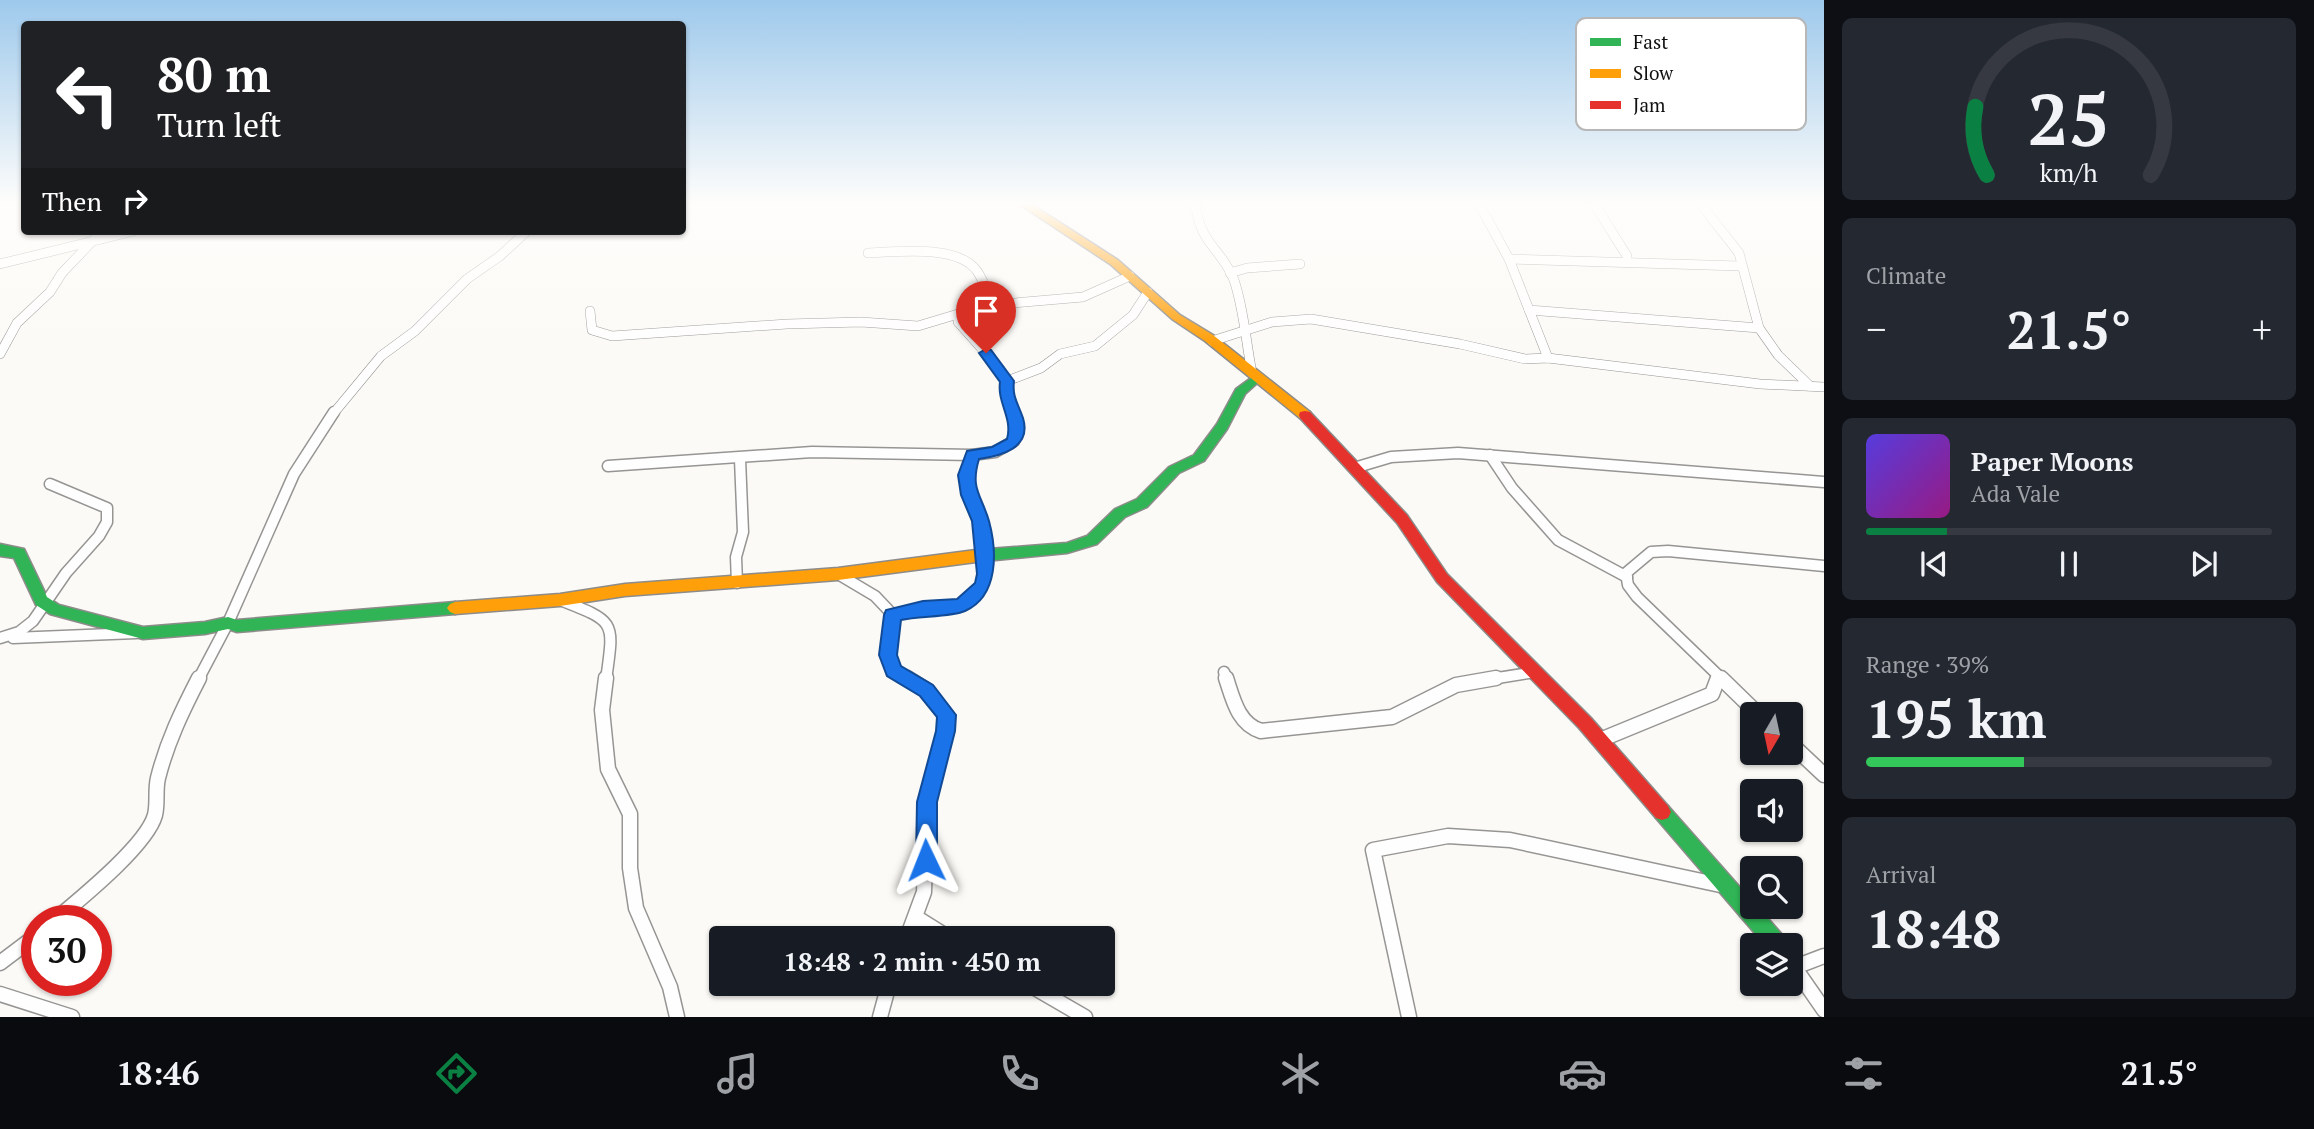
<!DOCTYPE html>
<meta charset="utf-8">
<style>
:root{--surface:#171b24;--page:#242831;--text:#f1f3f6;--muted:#9ea1a6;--line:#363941;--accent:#0b8043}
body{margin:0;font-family:"PT Serif",serif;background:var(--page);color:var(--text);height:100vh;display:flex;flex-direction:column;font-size:26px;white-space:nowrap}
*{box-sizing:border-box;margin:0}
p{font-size:23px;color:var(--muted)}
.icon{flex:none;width:38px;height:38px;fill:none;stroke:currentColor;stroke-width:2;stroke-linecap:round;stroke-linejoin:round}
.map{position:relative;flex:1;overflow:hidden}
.drawer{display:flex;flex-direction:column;gap:18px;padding:18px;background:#0d0f14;width:490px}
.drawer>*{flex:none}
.hud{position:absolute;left:21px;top:21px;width:665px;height:214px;border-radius:7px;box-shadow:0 2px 5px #0004;background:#202124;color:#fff;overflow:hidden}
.needle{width:46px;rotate:189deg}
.tools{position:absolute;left:1740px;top:702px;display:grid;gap:14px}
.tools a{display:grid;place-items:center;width:63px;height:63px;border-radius:7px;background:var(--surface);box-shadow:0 2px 5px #0004;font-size:35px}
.speed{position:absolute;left:21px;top:905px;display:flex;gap:14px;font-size:35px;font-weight:700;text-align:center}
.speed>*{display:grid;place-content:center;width:91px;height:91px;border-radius:50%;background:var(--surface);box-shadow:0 2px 5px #0004;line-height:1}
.speed .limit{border:10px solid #d22;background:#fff;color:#111}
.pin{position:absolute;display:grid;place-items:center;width:60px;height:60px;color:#fff;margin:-72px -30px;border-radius:50% 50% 50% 0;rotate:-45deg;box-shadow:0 0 7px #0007}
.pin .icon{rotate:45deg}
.me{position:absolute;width:77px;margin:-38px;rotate:358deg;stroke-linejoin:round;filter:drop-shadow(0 0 5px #0008)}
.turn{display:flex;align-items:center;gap:24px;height:147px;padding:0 21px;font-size:32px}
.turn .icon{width:91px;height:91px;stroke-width:2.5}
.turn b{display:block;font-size:49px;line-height:60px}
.then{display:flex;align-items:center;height:66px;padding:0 21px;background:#0003;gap:14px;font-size:26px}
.big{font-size:52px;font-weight:800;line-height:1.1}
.drawer .widget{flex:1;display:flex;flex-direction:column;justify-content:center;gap:10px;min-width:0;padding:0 24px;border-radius:10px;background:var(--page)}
.drawer .dial{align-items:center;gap:0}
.dial svg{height:182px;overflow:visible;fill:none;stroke:var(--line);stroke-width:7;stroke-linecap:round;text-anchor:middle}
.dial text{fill:var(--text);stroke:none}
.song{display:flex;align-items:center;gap:21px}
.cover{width:84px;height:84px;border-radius:10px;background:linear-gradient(135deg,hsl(250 70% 55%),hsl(310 70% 35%))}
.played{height:7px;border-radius:4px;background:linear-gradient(90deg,var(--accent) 20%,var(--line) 20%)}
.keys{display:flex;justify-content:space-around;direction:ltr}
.heat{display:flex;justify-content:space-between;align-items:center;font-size:38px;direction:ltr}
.charge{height:10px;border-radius:5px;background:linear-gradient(90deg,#34c759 39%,var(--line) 0)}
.trip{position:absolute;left:709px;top:926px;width:406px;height:70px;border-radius:7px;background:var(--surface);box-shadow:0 2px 5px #0004;font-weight:800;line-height:70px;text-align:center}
.menu{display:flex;height:112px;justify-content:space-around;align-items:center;background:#090b0e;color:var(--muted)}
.menu .icon{width:49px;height:49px}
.menu .selected{color:var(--accent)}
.menu b{font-size:32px;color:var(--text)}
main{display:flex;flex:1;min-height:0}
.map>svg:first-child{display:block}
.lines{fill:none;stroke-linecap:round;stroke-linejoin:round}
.street-far2-casing{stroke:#969594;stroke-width:10}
.street-far1-casing{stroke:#969594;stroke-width:13}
.street-casing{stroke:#969594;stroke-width:17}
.fast-casing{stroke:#8d8c8a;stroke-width:3}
.slow-casing{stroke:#8d8c8a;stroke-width:3}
.jam-casing{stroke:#8d8c8a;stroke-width:3}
.street-far2{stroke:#fffefe;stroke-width:9}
.street-far1{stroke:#fffefe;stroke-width:10}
.street{stroke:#fffefe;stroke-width:14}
.fast{fill:#30b455;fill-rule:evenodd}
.slow{fill:#ff9f0a;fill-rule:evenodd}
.jam{fill:#e5322d;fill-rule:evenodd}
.route{fill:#1a73e8;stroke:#114b97;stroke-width:2}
.key{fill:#fff;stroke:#b7b7b7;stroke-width:2}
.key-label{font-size:19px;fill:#101010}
</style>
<main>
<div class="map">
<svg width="1824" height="1017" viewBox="0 0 1824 1017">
<rect width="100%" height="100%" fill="#fcfaf6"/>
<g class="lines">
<defs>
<g id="street-far2">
<path d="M 1195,202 C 1200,246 1221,247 1234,280 C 1244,309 1246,343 1252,373"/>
<path d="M 1478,202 L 1509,259 L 1548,358"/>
<path d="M 1593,202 L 1627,256 L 1627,262"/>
<path d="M 1699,202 L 1739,253 L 1759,328 L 1778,355 L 1810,386"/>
<path d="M 868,253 C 897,252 958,244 977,271 C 984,281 988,294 993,305"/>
<path d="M 1509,259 L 1740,266"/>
<path d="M 0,264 L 134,231"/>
<path d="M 1230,273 L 1247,268 L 1300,264"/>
<path d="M 1529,310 L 1759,328"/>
<path d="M 590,311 L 592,330 L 612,336 L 787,324 L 861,322 L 918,326 L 958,314"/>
<path d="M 1212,341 L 1272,322 L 1311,319 L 1460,344 L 1525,359 L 1548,358 L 1760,384 L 1824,387"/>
<path d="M 0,354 L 17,323 L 50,292 L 62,273 L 102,231"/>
<path d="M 1007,381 L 1000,369 L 958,322 L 958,314 L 968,307 L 1083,297 L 1130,276"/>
<path d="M 333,414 L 381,356 L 415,331 L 467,279 L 500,256 L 527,231"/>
<path d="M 1012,414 L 1007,381 L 1041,368 L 1060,354 L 1095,346 L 1133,315 L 1148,292"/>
</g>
<g id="street-far1">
<path d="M 1490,455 L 1512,488 L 1558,540 L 1627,577"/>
<path d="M 608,466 L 812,452 L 972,455"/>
<path d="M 1354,468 L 1391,457 L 1458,453 L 1824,482"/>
<path d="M 838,574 L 875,596 L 893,615"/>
<path d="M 737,583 L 736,557 L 743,532 L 740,459"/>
<path d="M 560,600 C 617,622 614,621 606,680"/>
<path d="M 0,638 L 19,632 L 33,621 L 66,573 L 99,536 L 107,522 L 107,508 L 50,484"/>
<path d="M 13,638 L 136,633"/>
<path d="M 1224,672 L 1227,680"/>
<path d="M 198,680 L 228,623 L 294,474 L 334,412"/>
<path d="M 909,680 L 894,671 L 888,655 L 893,615 L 923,608 L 961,606 L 982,586 L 986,574 L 981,521 L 968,495 L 966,475 L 972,455 L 995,452 L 1014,441 L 1015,425 L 1012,412"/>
<path d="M 1485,680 L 1535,672"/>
<path d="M 1718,680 L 1719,677"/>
<path d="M 1723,680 L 1637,597 L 1628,585 L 1626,573 L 1651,552 L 1668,551 L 1824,566"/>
</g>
<g id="street">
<path d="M 606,678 L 602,710 L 608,769 L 630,814 L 630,868 L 636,908 L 670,987 L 677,1017"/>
<path d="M 907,678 L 926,690 L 946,715 L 946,731 L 927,802 L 924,892 L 907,938"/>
<path d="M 1226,678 C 1233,699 1238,724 1261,731 L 1392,717 L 1456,685 L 1496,678"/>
<path d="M 1721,678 L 1758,714"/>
<path d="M 1600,740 L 1712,694 L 1718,678"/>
<path d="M 1790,743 L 1824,775"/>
<path d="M 917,918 L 949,938"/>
<path d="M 55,920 C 80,899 147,845 155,815 C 158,803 155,790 158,778 C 167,742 182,711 199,678"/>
<path d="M 1790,961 L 1824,1010"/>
<path d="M 0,963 L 37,935"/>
<path d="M 1795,967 L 1824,956"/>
<path d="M 1028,984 L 1085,1017"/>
<path d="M 0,994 L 72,1017"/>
<path d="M 880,1017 L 889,984"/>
<path d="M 1409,1017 L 1373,850 L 1448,836 L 1510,840 L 1725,886"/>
</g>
<g id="fast">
<path d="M 1258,373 L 1264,377 L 1245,394 L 1227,429 L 1204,461 L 1179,473 L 1147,507 L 1125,517 L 1097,544 L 1067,553 L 976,562 L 971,560 L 969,556 L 971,552 L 976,550 L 1067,543 L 1087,536 L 1115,509 L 1137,499 L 1169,467 L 1194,455 L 1217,424 L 1236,389 Z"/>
<path d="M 0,544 L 24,549 L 47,597 L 59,605 L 143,627 L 205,622 L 228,617 L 237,620 L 455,602 L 460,604 L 463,608 L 460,612 L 455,614 L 237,632 L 228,629 L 205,634 L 143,639 L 50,614 L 36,605 L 14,558 L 0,556 Z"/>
<path d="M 1662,804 L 1668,806 L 1752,901 L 1752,906 L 1757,906 L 1785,938 L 1788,945 L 1765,945 L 1656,818 L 1653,812 L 1656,806 Z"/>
</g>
<g id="slow">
<path d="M 1016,202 L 1028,202 L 1118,260 L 1180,315 L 1213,335 L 1310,412 L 1311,415 L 1310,418 L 1300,418 L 1205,341 L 1172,319 L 1110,264 Z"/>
<path d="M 976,550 L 981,552 L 983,556 L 981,560 L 976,562 L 838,580 L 625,596 L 560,606 L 455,614 L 450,612 L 447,608 L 450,604 L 455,602 L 560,594 L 625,584 L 838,568 Z"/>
</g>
<path id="jam" d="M 1305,411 L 1310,412 L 1407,515 L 1447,574 L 1591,718 L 1668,806 L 1671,812 L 1668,818 L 1662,820 L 1656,818 L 1579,728 L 1437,582 L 1397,523 L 1300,418 L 1299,415 L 1300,412 Z"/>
</defs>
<use href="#street-far2" class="street-far2-casing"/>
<use href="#street-far1" class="street-far1-casing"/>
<use href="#street" class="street-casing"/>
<use href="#fast" class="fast-casing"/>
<use href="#slow" class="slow-casing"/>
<use href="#jam" class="jam-casing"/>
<use href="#street-far2" class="street-far2"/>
<use href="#street-far1" class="street-far1"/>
<use href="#street" class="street"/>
<use href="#fast" class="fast"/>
<use href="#slow" class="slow"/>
<use href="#jam" class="jam"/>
</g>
<linearGradient id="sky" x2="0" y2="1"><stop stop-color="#9ec9ec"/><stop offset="0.59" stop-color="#fefdfb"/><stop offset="1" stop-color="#fefdfb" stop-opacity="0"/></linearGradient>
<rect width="1824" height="345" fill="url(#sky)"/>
<path class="route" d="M 986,349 L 991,350 L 1014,381 C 1012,397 1018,403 1023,418 C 1032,448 1001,456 979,459 C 970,489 981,494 989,521 C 997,551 999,596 965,611 C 952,617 918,616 901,620 L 897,655 L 901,666 L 933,685 L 956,715 L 955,731 L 937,802 L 937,860 L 934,867 L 926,870 L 919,867 L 916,860 L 917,802 L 936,731 L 937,717 L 920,696 L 887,676 L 879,655 L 884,615 L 886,610 L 923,601 L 957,599 L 975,583 L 977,574 L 972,521 L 961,495 L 958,475 L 967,451 L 992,447 L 1007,439 C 1013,418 997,403 1000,382 L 979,353 Z"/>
<rect x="1576" y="18" width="230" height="112" rx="10" class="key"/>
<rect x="1590" y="38" width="31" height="8" fill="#30b455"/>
<rect x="1590" y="69" width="31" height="9" fill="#ff9f0a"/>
<rect x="1590" y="101" width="31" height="8" fill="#e5322d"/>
<g class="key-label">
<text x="1633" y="49">Fast</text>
<text x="1633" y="80">Slow</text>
<text x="1633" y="112">Jam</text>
</g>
</svg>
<div class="tools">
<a><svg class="needle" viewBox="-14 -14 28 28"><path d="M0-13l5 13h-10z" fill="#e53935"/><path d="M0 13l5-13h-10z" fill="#9ea1a6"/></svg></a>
<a><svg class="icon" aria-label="sound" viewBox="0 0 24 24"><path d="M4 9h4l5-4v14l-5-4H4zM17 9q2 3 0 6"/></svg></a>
<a><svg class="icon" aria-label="search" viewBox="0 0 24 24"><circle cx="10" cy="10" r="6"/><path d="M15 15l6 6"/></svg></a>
<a><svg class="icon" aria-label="layers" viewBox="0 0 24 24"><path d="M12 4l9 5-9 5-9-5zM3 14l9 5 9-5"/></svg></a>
</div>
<div class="speed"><div class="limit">30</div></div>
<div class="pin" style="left:986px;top:353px;background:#d93025"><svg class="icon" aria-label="arrive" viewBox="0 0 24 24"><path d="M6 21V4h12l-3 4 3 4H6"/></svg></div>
<svg class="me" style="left:926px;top:860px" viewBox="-20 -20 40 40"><path d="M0-17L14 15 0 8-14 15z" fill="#1a73e8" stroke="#fff" stroke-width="4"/></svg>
<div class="trip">18:48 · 2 min · 450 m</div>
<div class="hud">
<div class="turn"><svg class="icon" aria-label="left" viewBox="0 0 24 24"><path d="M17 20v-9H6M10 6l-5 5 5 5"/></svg><div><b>80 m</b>Turn left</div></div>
<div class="then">Then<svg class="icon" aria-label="right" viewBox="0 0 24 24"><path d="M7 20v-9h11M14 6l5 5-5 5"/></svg></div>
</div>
</div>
<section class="drawer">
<div class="widget dial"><svg viewBox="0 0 100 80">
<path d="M14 69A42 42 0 1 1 86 69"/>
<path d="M14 69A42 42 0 0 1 9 39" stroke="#0b8043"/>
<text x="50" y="56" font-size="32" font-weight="700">25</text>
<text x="50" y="72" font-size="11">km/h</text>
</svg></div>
<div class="widget"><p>Climate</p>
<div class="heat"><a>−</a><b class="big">21.5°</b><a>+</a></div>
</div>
<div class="widget">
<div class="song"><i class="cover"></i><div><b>Paper Moons</b><p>Ada Vale</p></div></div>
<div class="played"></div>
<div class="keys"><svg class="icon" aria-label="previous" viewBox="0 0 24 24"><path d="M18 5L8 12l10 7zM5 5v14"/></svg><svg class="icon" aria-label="pause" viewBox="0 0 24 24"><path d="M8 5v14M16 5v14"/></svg><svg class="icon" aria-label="next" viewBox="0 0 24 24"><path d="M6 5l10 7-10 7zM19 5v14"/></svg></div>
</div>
<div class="widget"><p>Range · 39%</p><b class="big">195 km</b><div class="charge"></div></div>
<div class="widget"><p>Arrival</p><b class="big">18:48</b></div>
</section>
</main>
<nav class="menu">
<b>18:46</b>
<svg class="icon selected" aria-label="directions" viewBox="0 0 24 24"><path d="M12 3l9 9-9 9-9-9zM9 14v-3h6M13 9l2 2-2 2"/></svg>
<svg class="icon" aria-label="music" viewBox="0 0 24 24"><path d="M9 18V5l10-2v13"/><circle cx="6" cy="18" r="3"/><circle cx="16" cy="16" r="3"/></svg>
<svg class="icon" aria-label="phone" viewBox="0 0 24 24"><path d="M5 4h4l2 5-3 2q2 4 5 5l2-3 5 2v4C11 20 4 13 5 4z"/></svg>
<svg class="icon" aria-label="climate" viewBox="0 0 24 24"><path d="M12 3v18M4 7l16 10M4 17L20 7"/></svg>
<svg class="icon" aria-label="car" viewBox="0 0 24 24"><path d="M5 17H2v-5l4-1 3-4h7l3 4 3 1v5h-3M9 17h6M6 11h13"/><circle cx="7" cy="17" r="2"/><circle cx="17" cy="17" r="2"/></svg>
<svg class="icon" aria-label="filters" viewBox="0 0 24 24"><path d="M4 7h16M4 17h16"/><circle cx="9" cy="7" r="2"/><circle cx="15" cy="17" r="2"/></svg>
<b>21.5°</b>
</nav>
